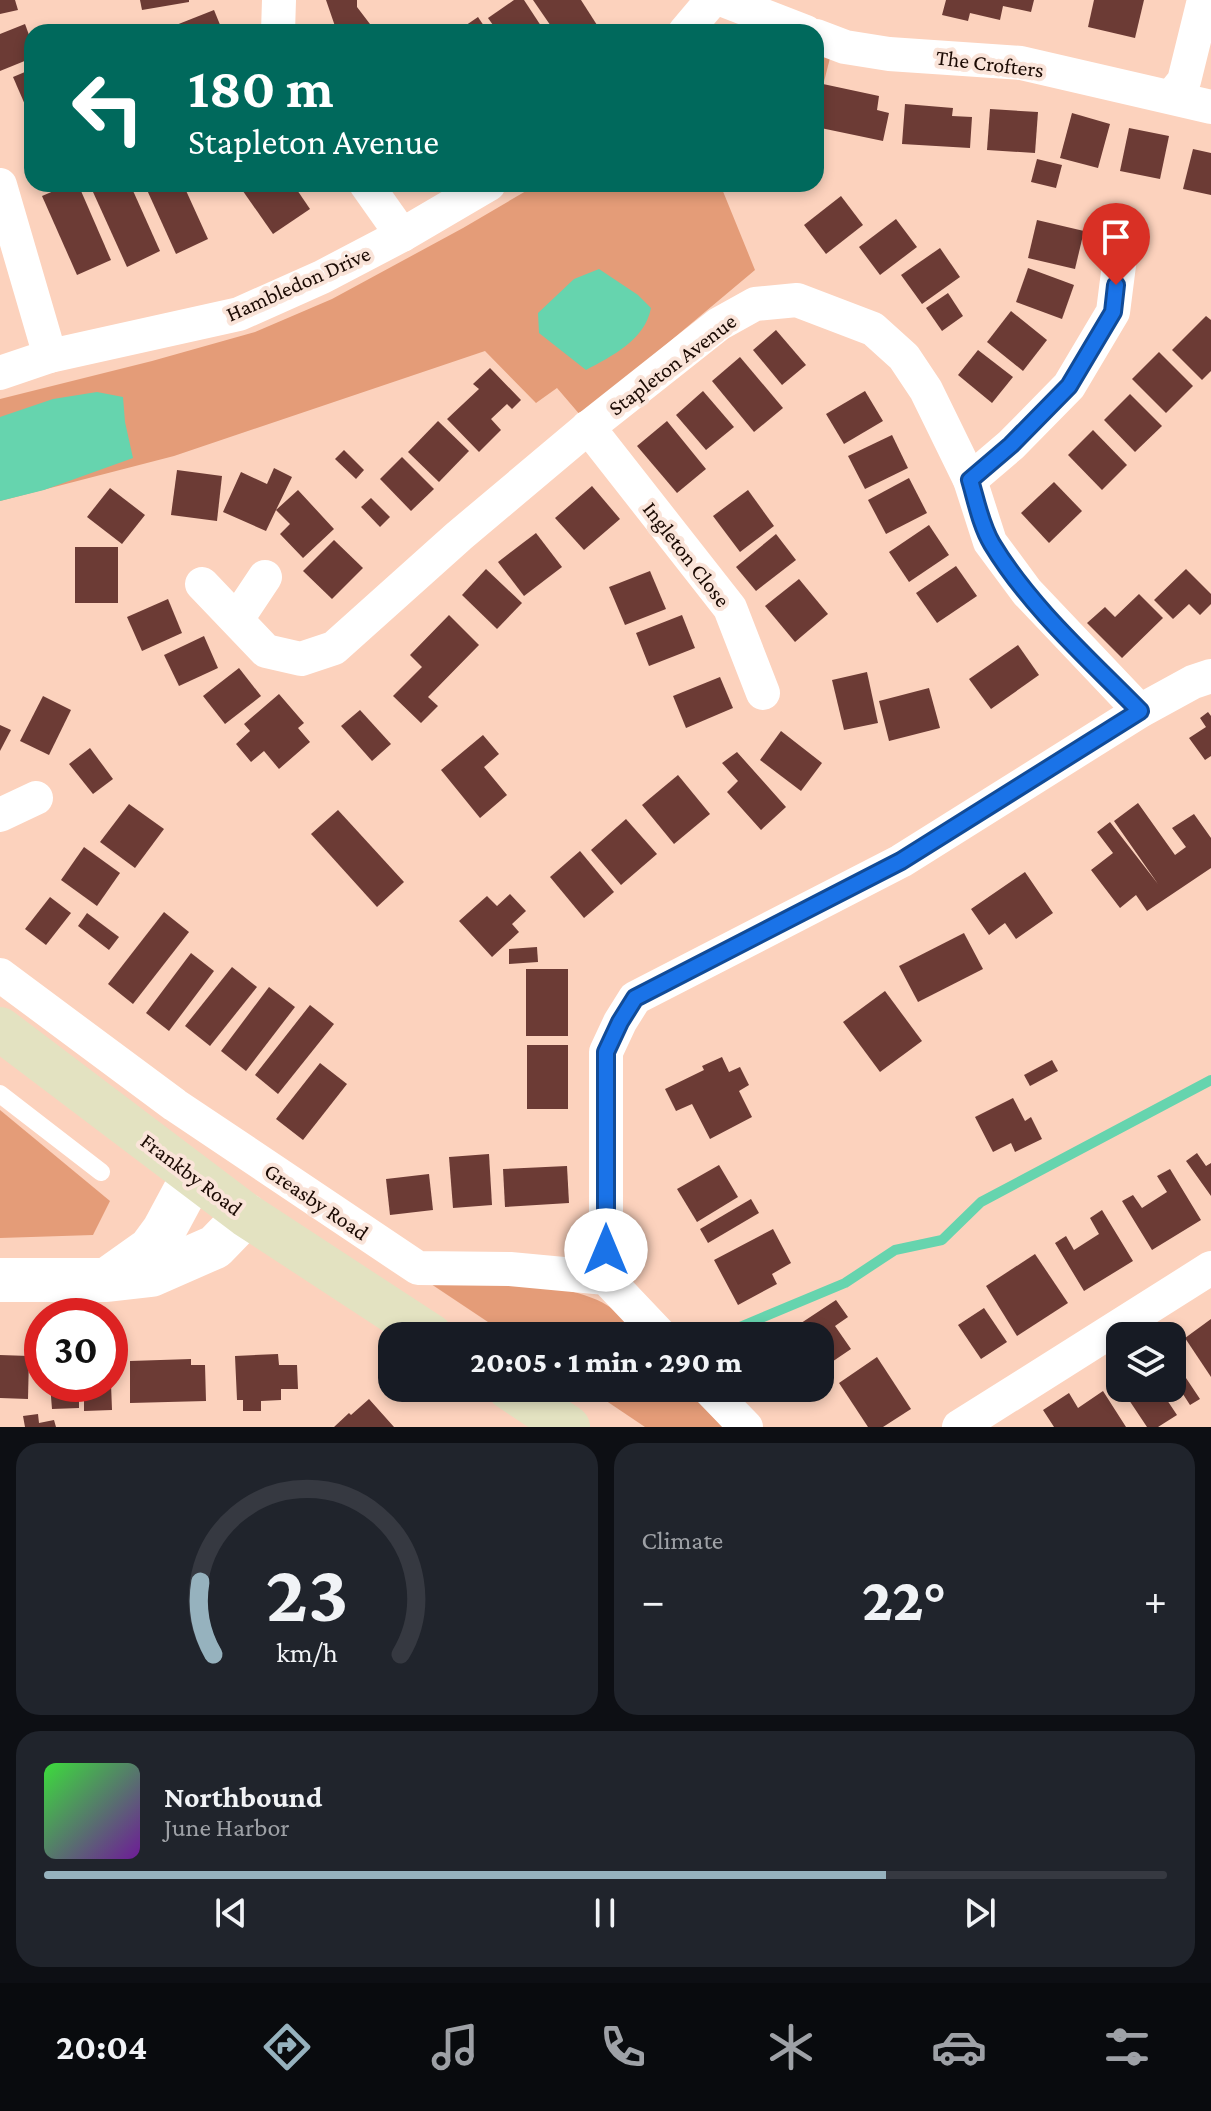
<!DOCTYPE html>
<meta charset="utf-8">
<style>
:root{--surface:#171b24;--page:#20242c;--text:#f1f3f6;--muted:#9ea1a6;--line:#363941;--accent:#96b2be}
body{margin:0;font-family:"Crimson Pro",serif;background:var(--page);color:var(--text);height:100vh;display:flex;flex-direction:column;font-size:30px;white-space:nowrap}
*{box-sizing:border-box;margin:0}
p{font-size:26px;color:var(--muted)}
.icon{flex:none;width:44px;height:44px;fill:none;stroke:currentColor;stroke-width:2;stroke-linecap:round;stroke-linejoin:round}
.map{position:relative;height:1427px;overflow:hidden}
.sheet{display:flex;flex-direction:column;gap:16px;padding:16px;background:#0d0f14;flex:1}
.sheet>*{flex:none}
.top-card{position:absolute;left:24px;top:24px;width:800px;height:168px;border-radius:24px;box-shadow:0 4px 12px #0003;background:#00695c;color:#fff;overflow:hidden}
.fabs{position:absolute;left:1106px;top:1322px;display:grid;gap:16px}
.fabs a{display:grid;place-items:center;width:80px;height:80px;border-radius:16px;background:var(--surface);box-shadow:0 4px 12px #0003;font-size:40px}
.speed{position:absolute;left:24px;top:1298px;display:flex;gap:16px;font-size:40px;font-weight:700;text-align:center}
.speed>*{display:grid;place-content:center;width:104px;height:104px;border-radius:50%;background:var(--surface);box-shadow:0 4px 12px #0003;line-height:1}
.speed .limit{border:12px solid #d22;background:#fff;color:#111}
.pin{position:absolute;display:grid;place-items:center;width:68px;height:68px;color:#fff;margin:-82px -34px;border-radius:50% 50% 50% 0;rotate:-45deg;box-shadow:0 0 8px #0007}
.pin .icon{rotate:45deg}
.me{position:absolute;width:88px;margin:-44px;rotate:0deg;stroke-linejoin:round;filter:drop-shadow(0 0 6px #0008)}
.turn{display:flex;align-items:center;gap:28px;height:168px;padding:0 32px;font-size:36px}
.turn .icon{width:104px;height:104px;stroke-width:2.5}
.turn b{display:block;font-size:56px;line-height:68px}
.big{font-size:60px;font-weight:800;line-height:1.1}
.sheet .widget{flex:1;display:flex;flex-direction:column;justify-content:center;gap:12px;min-width:0;padding:0 28px;border-radius:24px;background:var(--page)}
.sheet .dial{align-items:center;gap:0}
.dial svg{height:208px;overflow:visible;fill:none;stroke:var(--line);stroke-width:7;stroke-linecap:round;text-anchor:middle}
.dial text{fill:var(--text);stroke:none}
.song{display:flex;align-items:center;gap:24px}
.cover{width:96px;height:96px;border-radius:12px;background:linear-gradient(135deg,hsl(120 70% 55%),hsl(280 70% 35%))}
.played{height:8px;border-radius:4px;background:linear-gradient(90deg,var(--accent) 75%,var(--line) 75%)}
.keys{display:flex;justify-content:space-around;direction:ltr}
.heat{display:flex;justify-content:space-between;align-items:center;font-size:44px;direction:ltr}
.sheet .tiles{flex:1;display:grid;gap:16px;grid-template-columns:1fr 1fr}
.widget:last-child{grid-column:span 2}
.trip{position:absolute;left:378px;top:1322px;width:456px;height:80px;border-radius:24px;background:var(--surface);box-shadow:0 4px 12px #0003;font-weight:800;line-height:80px;text-align:center}
.dock{display:flex;height:128px;justify-content:space-around;align-items:center;background:#090b0e;color:var(--muted)}
.dock .icon{width:56px;height:56px}
.dock .on{color:var(--accent)}
.dock b{font-size:36px;color:var(--text)}
.map>svg:first-child{display:block}
.green{fill:#e49c78}
.water{fill:#66d4ae}
.lines{fill:none;stroke-linecap:round;stroke-linejoin:round}
.stream{stroke:#66d4ae;stroke-width:10}
.building{fill:#6c3b35}
.service{stroke:#fff;stroke-width:18}
.minor{stroke:#fff;stroke-width:34}
.tertiary{stroke:#fff;stroke-width:44}
.secondary{stroke:#e3e2c1;stroke-width:44}
.route-casing{stroke:#114b97;stroke-width:20}
.route{stroke:#1a73e8;stroke-width:14}
.labels{text-anchor:middle;stroke-width:8;stroke-linejoin:round;paint-order:stroke}
.street-label{font-size:22px;fill:#1b0a03;stroke:#fae4d9}
</style>
<div class="map">
<svg width="1211" height="1427" viewBox="0 0 1211 1427">
<rect width="100%" height="100%" fill="#fcd2bd"/>
<g class="green">
<path d="M 816,53 L 830,58 L 816,113 Z"/>
<path d="M 538,184 L 720,184 L 755,270 L 581,416 L 557,388 L 536,403 L 485,351 L 174,456 L 0,501 L 0,399 L 152,361 L 255,332 L 332,299 L 463,228 Z"/>
<path d="M 0,1110 L 110,1201 L 93,1235 L 0,1238 Z"/>
<path d="M 431,1284 C 485,1286 568,1277 613,1309 C 623,1316 631,1327 639,1336 L 509,1336 Z"/>
<path d="M 587,1388 L 687,1388 L 722,1427 L 645,1427 Z"/>
</g>
<g class="water">
<path d="M 599,269 L 638,295 L 651,308 C 645,340 612,356 586,370 L 539,333 L 538,313 L 574,279 Z"/>
<path d="M 97,392 L 123,397 L 125,422 L 133,458 L 44,490 L 0,501 L 0,417 L 53,399 Z"/>
</g>
<g class="lines">
<path class="stream" d="M 723,1334 L 845,1283 L 895,1250 L 942,1240 L 981,1202 L 1211,1080"/>
</g>
<g class="building">
<path d="M 0,0 L 15,0 L 18,10 L 0,14 Z"/>
<path d="M 140,0 L 189,0 L 189,2 L 142,10 Z"/>
<path d="M 326,0 L 357,0 L 357,7 L 373,28 L 363,32 L 337,32 Z"/>
<path d="M 514,0 L 524,0 L 545,32 L 498,32 L 488,18 Z"/>
<path d="M 533,0 L 581,0 L 597,25 L 587,32 L 555,32 Z"/>
<path d="M 946,0 L 1034,0 L 1031,12 L 1003,6 L 1000,20 L 970,13 L 968,21 L 942,15 Z"/>
<path d="M 1094,0 L 1144,0 L 1135,38 L 1088,27 Z"/>
<path d="M 214,10 L 223,32 L 173,32 L 171,27 Z"/>
<path d="M 478,17 L 488,32 L 456,32 Z"/>
<path d="M 25,24 L 32,43 L 32,58 L 0,71 L 0,34 Z"/>
<path d="M 32,69 L 32,104 L 26,107 L 13,77 Z"/>
<path d="M 823,84 L 879,96 L 877,110 L 889,113 L 883,141 L 816,127 L 816,113 Z"/>
<path d="M 905,104 L 953,108 L 952,116 L 972,117 L 970,148 L 902,144 Z"/>
<path d="M 990,109 L 1038,112 L 1035,153 L 987,150 Z"/>
<path d="M 1072,113 L 1110,124 L 1098,168 L 1060,158 Z"/>
<path d="M 1129,128 L 1169,136 L 1160,179 L 1120,171 Z"/>
<path d="M 1193,149 L 1211,153 L 1211,195 L 1183,189 Z"/>
<path d="M 1037,159 L 1062,165 L 1056,188 L 1031,182 Z"/>
<path d="M 70,184 L 78,184 L 111,260 L 77,275 L 42,196 Z"/>
<path d="M 110,184 L 130,184 L 160,251 L 127,267 L 93,192 Z"/>
<path d="M 159,184 L 183,184 L 208,239 L 176,254 L 147,190 Z"/>
<path d="M 238,184 L 293,184 L 310,209 L 273,234 Z"/>
<path d="M 841,196 L 863,225 L 826,254 L 804,225 Z"/>
<path d="M 896,219 L 917,247 L 880,275 L 859,247 Z"/>
<path d="M 1037,220 L 1084,231 L 1075,269 L 1028,258 Z"/>
<path d="M 940,248 L 960,277 L 922,304 L 901,275 Z"/>
<path d="M 1028,268 L 1074,285 L 1062,319 L 1016,302 Z"/>
<path d="M 948,293 L 963,316 L 942,331 L 926,308 Z"/>
<path d="M 1011,311 L 1047,340 L 1023,371 L 987,342 Z"/>
<path d="M 1206,316 L 1211,320 L 1211,371 L 1202,380 L 1172,350 Z"/>
<path d="M 776,330 L 806,365 L 782,385 L 753,350 Z"/>
<path d="M 978,350 L 1013,377 L 992,403 L 958,375 Z"/>
<path d="M 1159,352 L 1193,386 L 1166,413 L 1132,379 Z"/>
<path d="M 740,357 L 783,408 L 754,432 L 712,381 Z"/>
<path d="M 490,368 L 521,400 L 512,409 L 507,404 L 491,419 L 501,430 L 479,452 L 447,419 L 479,389 L 473,384 Z"/>
<path d="M 703,391 L 734,427 L 706,450 L 676,415 Z"/>
<path d="M 865,391 L 883,421 L 844,444 L 826,414 Z"/>
<path d="M 1130,394 L 1162,426 L 1135,452 L 1104,420 Z"/>
<path d="M 438,421 L 469,451 L 439,482 L 408,452 Z"/>
<path d="M 667,421 L 706,469 L 677,493 L 637,446 Z"/>
<path d="M 1093,430 L 1127,465 L 1102,490 L 1068,455 Z"/>
<path d="M 892,435 L 908,468 L 865,489 L 848,456 Z"/>
<path d="M 344,450 L 364,470 L 356,479 L 335,459 Z"/>
<path d="M 402,457 L 434,489 L 411,511 L 380,479 Z"/>
<path d="M 274,468 L 292,477 L 276,510 L 298,490 L 334,529 L 303,558 L 280,534 L 290,524 L 276,510 L 266,531 L 223,512 L 241,472 L 267,484 Z"/>
<path d="M 177,470 L 222,476 L 217,521 L 171,515 Z"/>
<path d="M 909,478 L 927,513 L 886,534 L 868,500 Z"/>
<path d="M 1054,482 L 1082,511 L 1049,543 L 1021,513 Z"/>
<path d="M 592,486 L 620,519 L 584,550 L 555,518 Z"/>
<path d="M 110,488 L 145,515 L 122,544 L 87,517 Z"/>
<path d="M 748,490 L 774,526 L 740,552 L 713,516 Z"/>
<path d="M 371,498 L 390,517 L 380,527 L 361,507 Z"/>
<path d="M 929,525 L 949,555 L 909,582 L 889,552 Z"/>
<path d="M 536,533 L 562,567 L 524,596 L 498,562 Z"/>
<path d="M 776,534 L 796,560 L 756,591 L 736,567 Z"/>
<path d="M 334,540 L 363,568 L 332,599 L 303,571 Z"/>
<rect x="75" y="547" width="43" height="56"/>
<path d="M 956,566 L 977,596 L 937,623 L 916,593 Z"/>
<path d="M 486,569 L 522,603 L 497,629 L 462,595 Z"/>
<path d="M 1186,569 L 1211,594 L 1211,604 L 1200,615 L 1189,604 L 1173,619 L 1154,600 Z"/>
<path d="M 650,571 L 666,609 L 625,625 L 609,587 Z"/>
<path d="M 799,579 L 828,614 L 795,642 L 765,606 Z"/>
<path d="M 1139,594 L 1163,618 L 1122,658 L 1087,623 L 1105,607 L 1115,617 Z"/>
<path d="M 168,599 L 182,633 L 142,651 L 127,617 Z"/>
<path d="M 449,615 L 479,645 L 428,697 L 438,706 L 421,723 L 393,696 L 422,667 L 410,655 Z"/>
<path d="M 682,615 L 695,648 L 649,666 L 636,633 Z"/>
<path d="M 204,636 L 218,668 L 179,686 L 164,655 Z"/>
<path d="M 1018,645 L 1039,675 L 991,709 L 969,679 Z"/>
<path d="M 239,668 L 261,696 L 225,724 L 203,696 Z"/>
<path d="M 867,672 L 878,723 L 844,730 L 832,680 Z"/>
<path d="M 720,677 L 733,708 L 686,728 L 673,696 Z"/>
<path d="M 929,688 L 940,728 L 889,741 L 879,701 Z"/>
<path d="M 279,694 L 304,723 L 298,728 L 310,742 L 279,769 L 264,751 L 251,762 L 236,744 L 250,731 L 244,724 Z"/>
<path d="M 43,696 L 71,710 L 49,755 L 20,741 Z"/>
<path d="M 360,710 L 391,744 L 372,761 L 341,726 Z"/>
<path d="M 1208,712 L 1211,716 L 1211,756 L 1205,760 L 1189,738 L 1206,727 L 1200,718 Z"/>
<path d="M 0,725 L 11,730 L 0,751 Z"/>
<path d="M 781,731 L 822,763 L 801,791 L 760,760 Z"/>
<path d="M 483,735 L 499,754 L 484,767 L 507,795 L 480,818 L 441,770 Z"/>
<path d="M 90,748 L 113,779 L 93,794 L 69,764 Z"/>
<path d="M 737,752 L 786,807 L 761,830 L 727,792 L 738,781 L 722,763 Z"/>
<path d="M 678,775 L 710,814 L 674,844 L 642,805 Z"/>
<path d="M 1138,803 L 1175,855 L 1186,847 L 1172,828 L 1194,814 L 1211,838 L 1211,868 L 1147,911 L 1136,895 L 1120,908 L 1091,870 L 1113,853 L 1097,832 L 1110,822 L 1158,884 L 1114,821 Z"/>
<path d="M 129,804 L 164,829 L 135,868 L 100,842 Z"/>
<path d="M 338,810 L 404,882 L 377,907 L 311,834 Z"/>
<path d="M 626,819 L 657,854 L 621,885 L 591,850 Z"/>
<path d="M 84,847 L 120,873 L 97,906 L 61,880 Z"/>
<path d="M 580,851 L 614,892 L 584,918 L 550,877 Z"/>
<path d="M 1025,872 L 1053,913 L 1016,939 L 1005,923 L 989,935 L 971,909 Z"/>
<path d="M 510,894 L 526,911 L 512,924 L 519,932 L 492,957 L 459,921 L 487,896 L 497,906 Z"/>
<path d="M 50,897 L 71,913 L 46,945 L 25,929 Z"/>
<path d="M 164,912 L 189,932 L 133,1004 L 108,984 Z"/>
<path d="M 87,913 L 119,937 L 109,950 L 78,926 Z"/>
<path d="M 964,933 L 983,969 L 918,1002 L 899,966 Z"/>
<path d="M 537,947 L 538,962 L 509,964 L 509,949 Z"/>
<path d="M 191,953 L 214,971 L 169,1031 L 146,1013 Z"/>
<path d="M 232,967 L 257,987 L 210,1046 L 185,1026 Z"/>
<rect x="526" y="969" width="42" height="67"/>
<path d="M 269,987 L 295,1007 L 246,1071 L 221,1051 Z"/>
<path d="M 885,991 L 922,1041 L 880,1072 L 843,1022 Z"/>
<path d="M 310,1005 L 334,1024 L 278,1094 L 255,1075 Z"/>
<rect x="527" y="1045" width="41" height="64"/>
<path d="M 722,1057 L 729,1072 L 740,1067 L 749,1085 L 739,1091 L 752,1117 L 710,1139 L 692,1104 L 676,1111 L 665,1089 L 704,1070 L 702,1066 Z"/>
<path d="M 1052,1060 L 1058,1071 L 1030,1086 L 1024,1075 Z"/>
<path d="M 320,1063 L 347,1084 L 303,1140 L 276,1119 Z"/>
<path d="M 1013,1098 L 1025,1121 L 1031,1117 L 1042,1139 L 1015,1152 L 1011,1143 L 993,1152 L 975,1117 Z"/>
<path d="M 1197,1153 L 1206,1166 L 1211,1163 L 1211,1196 L 1186,1161 Z"/>
<path d="M 489,1154 L 492,1205 L 453,1208 L 449,1157 Z"/>
<path d="M 719,1165 L 738,1197 L 697,1222 L 677,1189 Z"/>
<path d="M 567,1166 L 569,1203 L 505,1207 L 503,1169 Z"/>
<path d="M 1170,1169 L 1201,1220 L 1152,1250 L 1122,1201 L 1133,1195 L 1142,1208 L 1167,1192 L 1157,1176 Z"/>
<path d="M 429,1174 L 433,1210 L 390,1215 L 386,1179 Z"/>
<path d="M 751,1199 L 759,1213 L 708,1243 L 700,1229 Z"/>
<path d="M 1102,1210 L 1133,1261 L 1084,1291 L 1055,1243 L 1066,1236 L 1074,1250 L 1099,1234 L 1090,1218 Z"/>
<path d="M 773,1229 L 791,1263 L 772,1274 L 777,1284 L 738,1305 L 714,1260 Z"/>
<path d="M 1035,1254 L 1068,1303 L 1017,1336 L 986,1286 Z"/>
<path d="M 836,1300 L 848,1317 L 835,1326 L 851,1349 L 820,1370 L 820,1336 L 792,1336 L 789,1331 Z"/>
<path d="M 984,1308 L 1007,1342 L 981,1359 L 958,1325 Z"/>
<path d="M 1211,1319 L 1211,1377 L 1185,1338 Z"/>
<path d="M 278,1354 L 279,1365 L 297,1365 L 298,1389 L 281,1389 L 281,1400 L 261,1401 L 261,1411 L 243,1411 L 243,1400 L 237,1400 L 235,1356 Z"/>
<path d="M 0,1355 L 29,1356 L 28,1399 L 0,1398 Z"/>
<path d="M 877,1357 L 911,1409 L 883,1427 L 868,1427 L 839,1383 Z"/>
<path d="M 1172,1357 L 1200,1399 L 1190,1405 L 1181,1391 L 1167,1400 L 1177,1415 L 1158,1427 L 1147,1427 L 1121,1388 L 1172,1388 Z"/>
<path d="M 191,1359 L 191,1365 L 205,1365 L 206,1401 L 130,1403 L 130,1361 Z"/>
<path d="M 50,1384 L 111,1384 L 112,1410 L 84,1411 L 84,1400 L 79,1400 L 79,1408 L 52,1409 Z"/>
<path d="M 1103,1391 L 1126,1427 L 1054,1427 L 1043,1410 L 1069,1393 L 1078,1408 Z"/>
<path d="M 369,1399 L 394,1427 L 334,1427 L 349,1413 L 351,1415 Z"/>
<path d="M 38,1414 L 39,1423 L 54,1420 L 56,1427 L 25,1427 L 23,1416 Z"/>
</g>
<g class="lines">
<path class="service" d="M 0,1094 L 101,1172"/>
<g class="minor">
<path d="M 723,0 L 806,32"/>
<path d="M 278,32 L 279,0"/>
<path d="M 685,32 L 712,0"/>
<path d="M 816,36 L 845,47 L 889,54 L 1021,63 L 1211,107"/>
<path d="M 1171,97 L 1184,81 L 1204,0"/>
<path d="M 366,184 L 402,235"/>
<path d="M 0,185 L 50,356"/>
<path d="M 0,373 L 50,356 L 239,314 L 322,277 L 402,235 L 489,184"/>
<path d="M 588,427 L 730,608 L 763,693"/>
<path d="M 970,480 L 1011,445 L 1069,386 L 1113,312 L 1120,257"/>
<path d="M 202,584 L 266,651 L 301,659 L 334,648 L 459,536 L 585,430 L 719,324 L 755,304 L 797,300 L 873,329 L 904,357 L 926,390 L 970,480 L 990,542 L 1027,592 L 1140,711"/>
<path d="M 237,619 L 265,577"/>
<path d="M 0,815 L 36,798"/>
<path d="M 0,975 L 175,1105 L 418,1268 L 510,1269 L 606,1278 L 661,1336"/>
<path d="M 606,1278 L 606,1052 L 620,1022 L 635,998 L 901,861 L 1140,711 L 1193,682 L 1211,676"/>
<path d="M 708,1388 L 746,1427"/>
<path d="M 959,1427 L 1211,1268"/>
</g>
<g class="tertiary">
<path d="M 112,1276 L 150,1249 L 164,1230 L 193,1176"/>
<path d="M 0,1280 L 107,1280 L 151,1275 L 215,1247 L 246,1215"/>
</g>
<g class="secondary">
<path d="M 0,1029 L 246,1215 L 431,1336"/>
<path d="M 509,1388 L 568,1427"/>
</g>
</g>
<g class="lines">
<defs>
<path id="route" d="M 606,1250 L 606,1052 L 620,1022 L 635,998 L 901,861 L 1140,711 C 1089,659 1030,607 992,544 C 981,526 976,500 970,480 L 1011,445 L 1069,386 L 1113,312 L 1116,285"/>
</defs>
<use href="#route" class="route-casing"/>
<use href="#route" class="route"/>
</g>
<g class="labels">
<g class="street-label">
<text transform="translate(990 63) rotate(7)" y="8">The Crofters</text>
<text transform="translate(298 283) rotate(-24)" y="8">Hambledon Drive</text>
<text transform="translate(672 364) rotate(-37)" y="8">Stapleton Avenue</text>
<text transform="translate(687 554) rotate(52)" y="8">Ingleton Close</text>
<text transform="translate(192 1174) rotate(37)" y="8">Frankby Road</text>
<text transform="translate(317 1201) rotate(34)" y="8">Greasby Road</text>
</g>
</g>
</svg>
<div class="fabs">
<a><svg class="icon" aria-label="layers" viewBox="0 0 24 24"><path d="M12 4l9 5-9 5-9-5zM3 14l9 5 9-5"/></svg></a>
</div>
<div class="speed"><div class="limit">30</div></div>
<div class="pin" style="left:1116px;top:285px;background:#d93025"><svg class="icon" aria-label="arrive" viewBox="0 0 24 24"><path d="M6 21V4h12l-3 4 3 4H6"/></svg></div>
<svg class="me" style="left:606px;top:1250px" viewBox="-20 -20 40 40"><circle r="19" fill="#fff"/><path d="M0-13L10 11 0 6-10 11z" fill="#1a73e8"/></svg>
<div class="trip">20:05 · 1 min · 290 m</div>
<div class="top-card">
<div class="turn"><svg class="icon" aria-label="left" viewBox="0 0 24 24"><path d="M17 20v-9H6M10 6l-5 5 5 5"/></svg><div><b>180 m</b>Stapleton Avenue</div></div>
</div>
</div>
<section class="sheet">
<div class="tiles">
<div class="widget dial"><svg viewBox="0 0 100 80">
<path d="M14 69A42 42 0 1 1 86 69"/>
<path d="M14 69A42 42 0 0 1 9 41" stroke="#96b2be"/>
<text x="50" y="56" font-size="32" font-weight="700">23</text>
<text x="50" y="72" font-size="11">km/h</text>
</svg></div>
<div class="widget"><p>Climate</p>
<div class="heat"><a>−</a><b class="big">22°</b><a>+</a></div>
</div>
<div class="widget">
<div class="song"><i class="cover"></i><div><b>Northbound</b><p>June Harbor</p></div></div>
<div class="played"></div>
<div class="keys"><svg class="icon" aria-label="previous" viewBox="0 0 24 24"><path d="M18 5L8 12l10 7zM5 5v14"/></svg><svg class="icon" aria-label="pause" viewBox="0 0 24 24"><path d="M8 5v14M16 5v14"/></svg><svg class="icon" aria-label="next" viewBox="0 0 24 24"><path d="M6 5l10 7-10 7zM19 5v14"/></svg></div>
</div>
</div>
</section>
<nav class="dock">
<b>20:04</b>
<svg class="icon on" aria-label="directions" viewBox="0 0 24 24"><path d="M12 3l9 9-9 9-9-9zM9 14v-3h6M13 9l2 2-2 2"/></svg>
<svg class="icon" aria-label="music" viewBox="0 0 24 24"><path d="M9 18V5l10-2v13"/><circle cx="6" cy="18" r="3"/><circle cx="16" cy="16" r="3"/></svg>
<svg class="icon" aria-label="phone" viewBox="0 0 24 24"><path d="M5 4h4l2 5-3 2q2 4 5 5l2-3 5 2v4C11 20 4 13 5 4z"/></svg>
<svg class="icon" aria-label="climate" viewBox="0 0 24 24"><path d="M12 3v18M4 7l16 10M4 17L20 7"/></svg>
<svg class="icon" aria-label="car" viewBox="0 0 24 24"><path d="M5 17H2v-5l4-1 3-4h7l3 4 3 1v5h-3M9 17h6M6 11h13"/><circle cx="7" cy="17" r="2"/><circle cx="17" cy="17" r="2"/></svg>
<svg class="icon" aria-label="filters" viewBox="0 0 24 24"><path d="M4 7h16M4 17h16"/><circle cx="9" cy="7" r="2"/><circle cx="15" cy="17" r="2"/></svg>
</nav>
